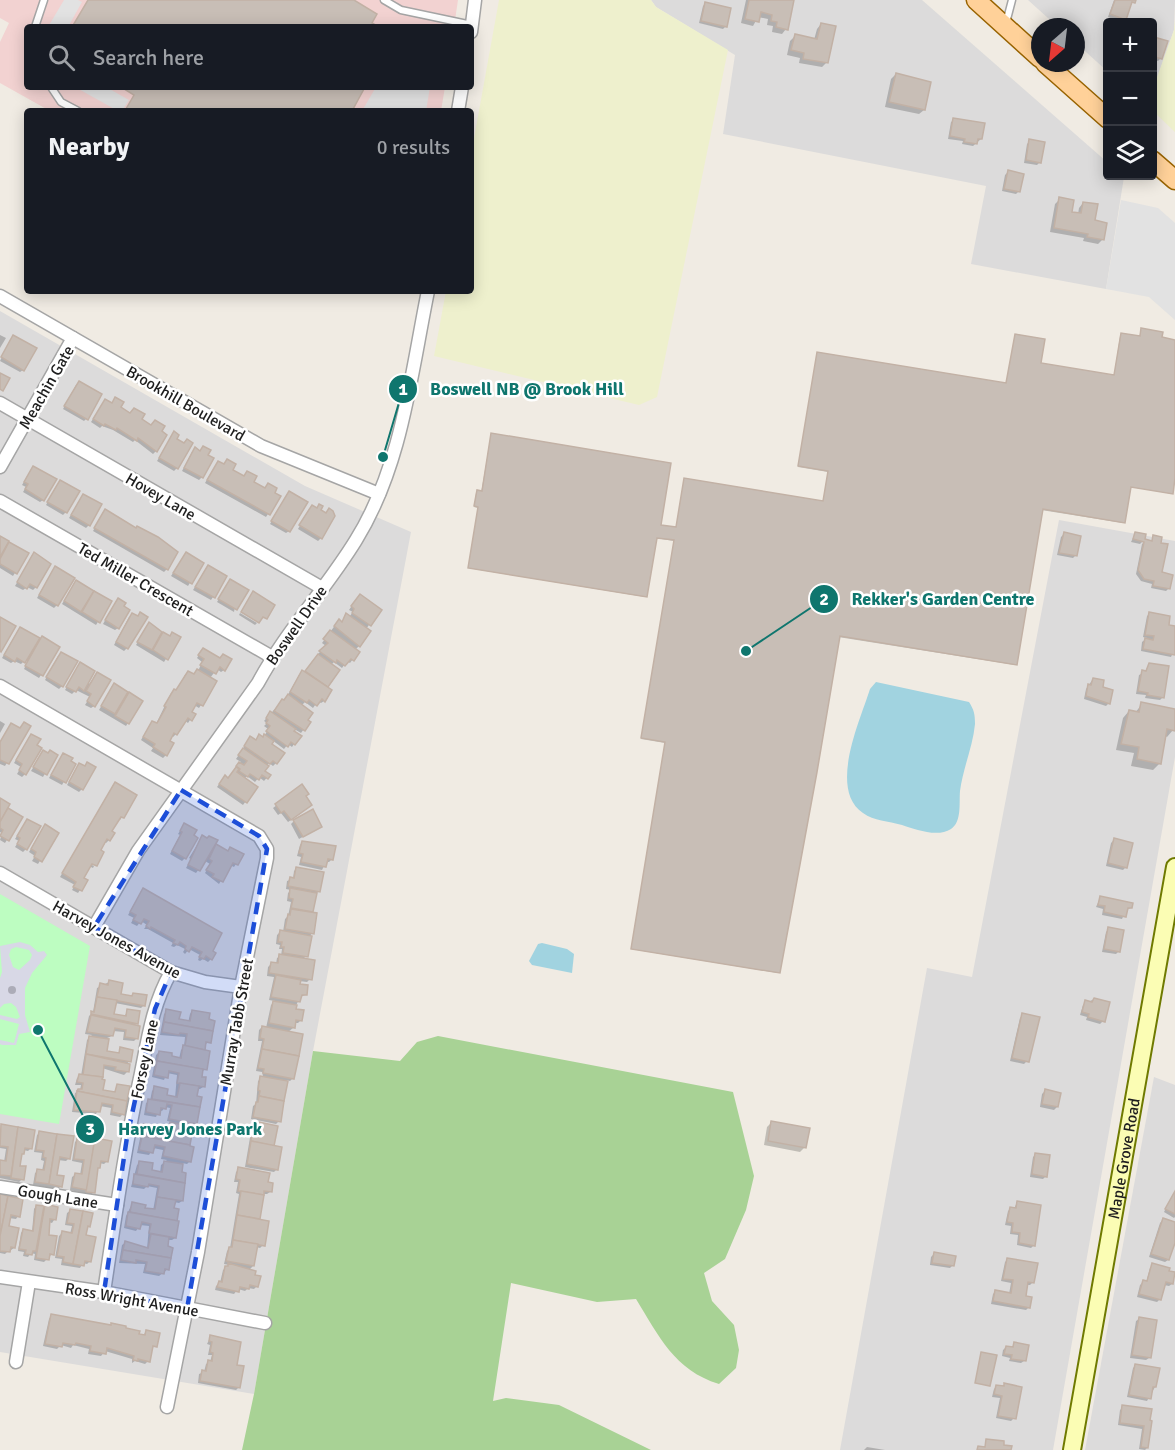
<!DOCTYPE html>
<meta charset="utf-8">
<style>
:root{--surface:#171b24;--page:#242831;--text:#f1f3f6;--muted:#9ea1a6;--line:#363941}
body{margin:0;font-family:Signika,sans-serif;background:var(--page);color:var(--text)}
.controls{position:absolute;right:18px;top:18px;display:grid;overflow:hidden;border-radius:6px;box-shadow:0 3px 15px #0003}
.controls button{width:54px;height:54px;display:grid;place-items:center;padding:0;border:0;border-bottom:2px solid var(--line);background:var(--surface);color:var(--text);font:30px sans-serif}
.compass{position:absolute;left:1031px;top:18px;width:54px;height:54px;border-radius:50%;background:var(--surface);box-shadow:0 3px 15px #0003;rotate:208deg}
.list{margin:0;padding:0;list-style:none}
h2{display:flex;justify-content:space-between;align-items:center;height:78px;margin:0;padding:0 24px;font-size:26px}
h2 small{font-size:20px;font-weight:400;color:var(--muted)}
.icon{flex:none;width:33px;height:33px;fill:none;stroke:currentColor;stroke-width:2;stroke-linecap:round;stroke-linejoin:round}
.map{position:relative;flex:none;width:1175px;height:1450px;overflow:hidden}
.search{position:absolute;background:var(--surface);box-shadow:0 3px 15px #0003;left:24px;top:24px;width:450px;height:66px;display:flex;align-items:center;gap:15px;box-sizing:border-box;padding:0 21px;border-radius:6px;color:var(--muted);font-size:22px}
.panel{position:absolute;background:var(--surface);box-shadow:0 3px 15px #0003;left:24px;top:108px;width:450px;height:186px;border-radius:6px}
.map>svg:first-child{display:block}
.residential{fill:#dcdbdb}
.commercial{fill:#f2d2d1}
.farmland{fill:#eef0cd}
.forest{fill:#a8d295}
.park{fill:#bdfdc1}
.parking{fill:#e2e2e2}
.plaza{fill:#d8d8e6;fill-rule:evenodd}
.water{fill:#a1d3e0}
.shadow{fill:#0003}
.building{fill:#c8beb6;stroke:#c2b1a5;stroke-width:1.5}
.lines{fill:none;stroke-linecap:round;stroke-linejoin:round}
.lane-casing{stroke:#a5a5a5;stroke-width:9}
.street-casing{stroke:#a5a5a5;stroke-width:15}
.secondary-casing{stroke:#6f7a00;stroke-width:20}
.primary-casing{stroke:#986300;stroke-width:21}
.lane{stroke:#fff;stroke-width:6}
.street{stroke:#fff;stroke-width:12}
.secondary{stroke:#fbfdb4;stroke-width:16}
.primary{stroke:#ffd199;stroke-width:18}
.marked{fill:#1d4ed8;fill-opacity:0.2;stroke:#1d4ed8;stroke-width:4.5;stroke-dasharray:12 8;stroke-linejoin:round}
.labels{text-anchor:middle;stroke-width:5;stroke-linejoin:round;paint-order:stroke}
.street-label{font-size:16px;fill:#1e1e1e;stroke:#fff}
.leader{fill:none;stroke:#0f766e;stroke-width:2}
.callout-dot{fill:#0f766e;stroke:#fff;stroke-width:2}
.mark-label{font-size:18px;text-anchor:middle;font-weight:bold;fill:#fff}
.callout-label{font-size:18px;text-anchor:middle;font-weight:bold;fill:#0f766e;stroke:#fff;stroke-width:5;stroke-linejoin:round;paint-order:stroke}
</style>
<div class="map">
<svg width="1175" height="1450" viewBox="0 0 1175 1450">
<rect width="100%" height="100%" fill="#f0ebe3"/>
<!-- residential -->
<g class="residential">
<polygon points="651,0 922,0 1107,162 1108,176 1124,177 1106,289 971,264 986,186 723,134 735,55 656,7"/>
<polygon points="1028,0 1175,0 1174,30 1153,91 1152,22 1108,22 1107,71 1076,43 1076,27 1058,27"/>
<polygon points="0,311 305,486 411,532 313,1051 254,1394 0,1352"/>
<polygon points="1059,520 1175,541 1175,757 1053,1450 840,1450 927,968 972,977"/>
<polygon points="1154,1077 1175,1085 1175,1450 1085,1450"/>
</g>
<!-- commercial -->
<polygon class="commercial" points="0,0 458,0 454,27 27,27 27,87 445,87 441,111 50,111 0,83 0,42 9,23 0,18"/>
<!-- farmland -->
<g class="farmland">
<polygon points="499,0 651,0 656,7 728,50 657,397 639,405 434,356 446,291 471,291 471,155"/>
<polygon points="1175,20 1175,132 1153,111 1152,91 1174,30"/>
</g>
<!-- forest -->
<path class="forest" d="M438 1036 733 1092 754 1176 746 1210 725 1259 704 1273 712 1301 734 1325 739 1350 736 1368 719 1384C674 1370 659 1336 636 1299L597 1302 511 1283 493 1401 506 1398 559 1405 651 1450H242L254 1394 313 1051 400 1061 417 1042Z"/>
<!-- park -->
<polygon class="park" points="0,894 90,946 59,1124 0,1114"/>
<!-- parking -->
<g class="parking">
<polygon points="64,0 78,0 82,2 68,27 48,27"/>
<polygon points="75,87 106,87 129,100 122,111 118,111"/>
<polygon points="376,87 430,87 426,111 362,111"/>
<polygon points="1121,200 1158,208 1175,223 1175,320 1149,297 1106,289"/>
</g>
<!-- plaza -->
<path class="plaza" d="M20 942 30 945 38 952 44 951 47 955 32 973 25 988V1015L30 1032 19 1034 16 1045H2L0 1044V1040L14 1043 19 1024 0 1019V1015L17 1019 20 1017 16 1007 11 1003 4 1004 0 1008V978L2 972 0 946ZM16 947 29 950 32 955 30 960 19 970 13 967 9 955 11 949Z"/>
<!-- water -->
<g class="water">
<path d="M876 682 969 702C974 710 975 714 975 724 973 746 963 768 960 791 959 803 962 822 951 829 937 838 915 829 902 825 888 821 874 821 863 813 828 789 860 721 870 689Z"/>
<polygon points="542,943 567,949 574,954 572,973 532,965 529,961 538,944"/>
</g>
<!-- shadow -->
<g class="shadow">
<polygon points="746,0 793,0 786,29 782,34 772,32 773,26 767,25 768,19 758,17 753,26 741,23"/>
<polygon points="1114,0 1134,0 1121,22 1108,17"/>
<polygon points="706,3 726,26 723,29 699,23 703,6"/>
<polygon points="821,24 827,62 822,67 799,63 800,58 787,55 790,41 795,36 814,40 817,29"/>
<polygon points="1152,31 1153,38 1161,58 1158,61 1152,60"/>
<polygon points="896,74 924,110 919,114 885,107 891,79"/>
<polygon points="954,120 981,139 973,146 962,144 963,141 948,139 951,122"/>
<polygon points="1030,141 1040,162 1037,165 1024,163 1027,144"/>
<polygon points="1008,172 1019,191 1016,194 1002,191 1005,175"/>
<polygon points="1060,199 1070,213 1078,214 1079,208 1083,203 1103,239 1098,244 1083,241 1084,238 1050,232 1055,204"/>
<polygon points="1141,330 1161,339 1175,341 1175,474 1171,493 1130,487 1123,523 1041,510 1015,665 838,637 816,771 778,973 631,949 665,743 641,739 674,541 655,538 645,597 468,568 478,508 474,507 476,493 481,493 491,435 660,526 676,529 684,479 823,502 828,472 798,467 817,353 1006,384 1015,335 1039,364 1114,376 1120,336 1139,338"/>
<polygon points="0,335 6,338 0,348"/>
<polygon points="10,340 23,370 20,372 0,361"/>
<polygon points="76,385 86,419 84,421 63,409"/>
<polygon points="105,401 139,420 156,451 153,454 135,440 133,442 113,430 102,426 100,428 91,422"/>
<polygon points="174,433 177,468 174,471 157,461"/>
<polygon points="203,447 202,477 199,480 182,471 192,452 195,449 200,452"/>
<polygon points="227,461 231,471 264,489 268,485 273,494 279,497 266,517 205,483 215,466 218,463 223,466"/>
<polygon points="31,470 43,500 40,502 23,492 26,487 22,485"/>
<polygon points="58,484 66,512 63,515 46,505"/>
<polygon points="289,493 289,531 286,533 270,524"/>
<polygon points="81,498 89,525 86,528 69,518"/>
<polygon points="319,505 321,538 318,541 298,529 309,509 316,509"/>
<polygon points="103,514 136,529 167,569 164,572 93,531"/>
<polygon points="1064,534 1075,556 1073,558 1057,555 1061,537"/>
<polygon points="1135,534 1143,541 1140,544 1131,542"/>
<polygon points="1154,537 1160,574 1169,588 1166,591 1151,588 1152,584 1141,581 1136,574 1142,544 1145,541 1150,542"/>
<polygon points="0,538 27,554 13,576 0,568"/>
<polygon points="34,554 49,565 36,587 33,590 27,587 23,590 15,586"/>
<polygon points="186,554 202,563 188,586 171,576"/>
<polygon points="208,567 213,597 211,600 193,590"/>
<polygon points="53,571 57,605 54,608 37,598"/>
<polygon points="76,582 110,602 96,625 62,604"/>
<polygon points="228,584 235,607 234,612 217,602"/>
<polygon points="357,598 380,610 366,629 359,646 355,650 358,652 350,663 347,661 342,668 334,662 331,665 338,670 325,688 324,701 321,703 318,701 313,708 305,702 301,706 306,720 309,722 301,733 294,729 292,732 294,744 292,747 288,744 284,749 272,740 269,744 276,763 273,766 269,763 266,766 263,771 269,775 264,781 259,777 255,782 247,776 244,779 256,787 243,805 217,787 222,780 228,779 241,762 236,759 248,741 255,741 265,735 268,729 264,726 267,723 264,721 282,701 284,702 299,675 302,672 304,674 318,654 326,646 322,643 336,624 342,623 346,615 349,617 353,612 349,610"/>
<polygon points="115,603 118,628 115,630 103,624"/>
<polygon points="240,613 257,623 255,625 239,615"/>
<polygon points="1150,613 1167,627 1175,628 1175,648 1171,657 1141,651 1142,642 1147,638 1143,637 1147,616"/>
<polygon points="140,614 127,648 124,651 114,645 129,617 132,615 137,617"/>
<polygon points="149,624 169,637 172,634 179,638 164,662 136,645"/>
<polygon points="17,632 35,646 43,638 41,675 39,678 24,669 28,661 25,660 21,664 14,661 11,663 2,658"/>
<polygon points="200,653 224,670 221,672 217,669 210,678 201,705 199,708 194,705 190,712 194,715 190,720 188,723 184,720 176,734 173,737 171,735 166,755 163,758 151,751 153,748 141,740 150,725 156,724 171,693 176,692 185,675 188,672 193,676 199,669 202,662 197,658"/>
<polygon points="58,656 62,686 59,689 45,680"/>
<polygon points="1150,665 1163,697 1160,700 1145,698 1146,695 1136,694 1139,675 1145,672"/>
<polygon points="78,667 89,684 97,674 94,706 91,708 85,705 90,697 76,690 72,694 65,690"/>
<polygon points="1093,679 1109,703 1106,706 1084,699 1086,689"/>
<polygon points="114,685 141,701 126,726 99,710"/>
<polygon points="1142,704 1175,710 1173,730 1167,737 1165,736 1160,763 1153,770 1131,766 1134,753 1116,750 1123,718 1129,711 1135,713"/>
<polygon points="0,721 5,724 0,733"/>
<polygon points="24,723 29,726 5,766 0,764 0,742 11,725 19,730"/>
<polygon points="31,735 35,746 25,774 22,777 17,774 21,767 14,763"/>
<polygon points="43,752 56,755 43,777 31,771"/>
<polygon points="61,757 74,764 62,785 49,778"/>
<polygon points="77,768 82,789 79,792 67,785"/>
<polygon points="115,784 122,817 120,820 118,819 110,832 109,840 106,843 104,842 85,862 94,866 93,868 89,866 82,879 86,881 78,893 72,890 75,885 60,877"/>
<polygon points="302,786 308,808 288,822 281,813 278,815 273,808"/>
<polygon points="0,800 6,808 21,817 5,843 0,840 2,833 0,832"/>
<polygon points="27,820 26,849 23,852 15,847 19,841 15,839"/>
<polygon points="294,821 317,829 299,839 291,824"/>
<polygon points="182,828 185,858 182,861 170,854 180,835 178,834"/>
<polygon points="42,829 57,833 38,864 32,861 35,856 29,852"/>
<polygon points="202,837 227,852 242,855 234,867 230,865 219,884 205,873 210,864 205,861 196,873 186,868 191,859 189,858"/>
<polygon points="1114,840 1126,867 1123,870 1106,866 1111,843"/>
<polygon points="302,842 332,859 329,862 326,862 322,870 299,865 301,857 297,856 300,845"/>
<polygon points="297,868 319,891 315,895 312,914 312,933 310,936 306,956 303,959 310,979 307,982 299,981 298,985 305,995 300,997 294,1010 300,1021 298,1023 294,1023 293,1028 288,1032 293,1078 290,1081 286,1080 279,1121 276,1124 251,1119 253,1106 256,1104 258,1081 263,1076 262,1072 256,1071 262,1041 258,1041 259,1030 262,1027 266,1028 271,1005 275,1001 269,1000 274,977 267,976 268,967 271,964 276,964 277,958 281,956 282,949 279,949 280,945 276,944 277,935 280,932 283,932 285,919 288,916 291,902 287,901 288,893 291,890 286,889 287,881 293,879 294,871"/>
<polygon points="143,890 211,951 211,959 208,962 203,959 200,961 198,960 200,955 189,949 185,954 183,952 185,949 177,945 174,947 171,946 173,943 148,929 144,929 147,925 141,921 137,926 131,923 134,918 128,915"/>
<polygon points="1100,898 1131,908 1126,910 1122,919 1102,915 1103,909 1096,907"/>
<polygon points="1109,929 1119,951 1116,954 1102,952 1106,932"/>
<polygon points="109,982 119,995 144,1005 141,1008 115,1003 113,1015 124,1017 128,1010 136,1024 133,1027 136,1039 134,1041 123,1040 124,1032 113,1031 112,1036 107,1038 105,1052 118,1054 121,1049 129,1061 127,1064 129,1065 127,1072 124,1075 102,1068 101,1091 114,1093 117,1085 123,1114 120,1117 110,1115 111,1108 100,1106 96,1114 72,1112 75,1093 80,1090 81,1085 75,1085 77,1078 81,1076 87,1040 92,1035 85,1034 89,1016 93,1012 97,988"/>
<circle cx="12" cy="990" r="4"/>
<polygon points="1094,999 1103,1021 1100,1024 1086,1020 1087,1017 1080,1015 1083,1005"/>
<polygon points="167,1011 178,1021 188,1023 190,1014 192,1011 209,1042 204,1045 206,1069 201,1072 200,1078 203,1087 200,1089 197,1089 195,1097 200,1098 195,1123 192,1126 187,1125 186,1134 190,1161 187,1164 182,1163 180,1173 185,1174 182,1201 179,1203 174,1202 175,1238 172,1240 167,1240 168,1269 159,1276 143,1273 145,1264 119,1263 122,1245 125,1243 147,1249 149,1226 140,1225 136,1231 124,1228 126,1216 132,1204 153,1211 157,1188 147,1186 144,1189 131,1187 137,1165 140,1163 150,1171 160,1173 161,1165 167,1160 161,1159 163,1150 153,1148 149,1155 137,1153 142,1129 145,1126 157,1134 165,1136 167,1127 172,1122 167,1121 170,1108 165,1107 162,1111 159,1110 156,1117 144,1115 146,1103 150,1101 152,1091 155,1088 165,1096 175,1098 177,1075 167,1073 164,1080 152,1077 156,1055 159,1052 179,1059 181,1050 184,1047 185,1037 160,1035 164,1014"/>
<polygon points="1023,1015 1027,1061 1024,1064 1010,1061 1020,1018"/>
<polygon points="1045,1091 1057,1107 1054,1110 1040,1107 1042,1094"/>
<polygon points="772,1122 805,1147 800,1152 764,1145 767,1127"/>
<polygon points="255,1123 277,1169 274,1172 245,1167 252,1126"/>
<polygon points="2,1126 34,1131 31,1148 28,1151 23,1150 20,1156 18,1167 22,1179 19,1182 0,1178 0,1162 4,1162 6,1149 0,1148"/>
<polygon points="40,1133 69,1158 66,1161 58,1160 56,1176 61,1186 58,1189 33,1185 35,1173 38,1171 42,1171 44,1161 41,1160 42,1153 34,1152 37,1135"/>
<polygon points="78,1139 107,1161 104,1164 99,1163 96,1170 93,1192 91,1195 70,1190 72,1177 75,1175 80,1175 82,1163 72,1161 75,1142"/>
<polygon points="1036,1154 1046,1176 1043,1179 1030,1177 1033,1157"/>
<polygon points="239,1169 267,1184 270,1192 267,1194 262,1194 258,1220 263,1245 260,1248 256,1247 253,1266 248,1271 257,1286 254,1289 248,1288 245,1291 238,1289 234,1294 215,1290 216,1286 220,1283 223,1270 229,1265 224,1264 227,1251 230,1248 239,1194 236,1193 238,1182 234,1182 236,1172"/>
<polygon points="1175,1191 1175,1217 1174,1218 1164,1212"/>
<polygon points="0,1196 18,1216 16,1219 9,1218 7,1227 14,1248 11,1250 9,1250 5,1254 0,1253"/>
<polygon points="1017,1202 1034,1245 1031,1248 1017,1245 1018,1235 1010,1234 1011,1226 1005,1225 1008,1211 1011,1208 1014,1209"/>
<polygon points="36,1206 56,1208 54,1220 52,1223 48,1222 48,1237 52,1254 44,1262 34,1260 35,1254 31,1253 28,1257 23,1256 24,1252 18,1251 21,1233 23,1230 32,1232 34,1209"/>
<polygon points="70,1211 89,1226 86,1230 84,1236 90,1261 87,1264 83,1263 80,1268 61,1265 62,1259 55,1258 59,1236 62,1233 70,1234 72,1226 65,1225 67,1213"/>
<polygon points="1163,1220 1175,1224 1175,1238 1168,1260 1165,1262 1149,1257 1160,1223"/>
<polygon points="934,1254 953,1265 950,1268 930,1265 931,1257"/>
<polygon points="1008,1259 1033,1282 1030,1285 1026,1285 1024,1297 1029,1307 1026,1310 991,1304 993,1294 995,1292 1009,1294 1011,1283 1001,1281 1005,1262"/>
<polygon points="1153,1265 1172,1284 1169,1286 1164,1285 1160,1299 1157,1302 1137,1297 1140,1285 1143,1282 1146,1283 1150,1268"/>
<polygon points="51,1316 109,1327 112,1324 138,1335 143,1335 146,1332 155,1346 151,1349 148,1361 145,1364 135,1361 132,1363 132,1359 105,1351 101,1356 88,1354 89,1349 73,1345 71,1348 61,1345 57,1349 43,1346 49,1319"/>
<polygon points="1139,1319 1149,1358 1146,1360 1130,1358 1136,1321"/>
<polygon points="211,1336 235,1366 239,1387 236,1390 198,1383 199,1374 204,1372 206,1364 210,1362 212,1355 208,1355 210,1345 207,1344"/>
<polygon points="1015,1343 1024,1361 1021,1363 1009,1361 1010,1358 1002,1356 1003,1350 1006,1347 1011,1348"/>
<polygon points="1136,1365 1155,1387 1147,1401 1127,1397 1133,1368"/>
<polygon points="1005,1385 1014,1418 1011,1421 996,1418 1000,1398 992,1397 994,1389 997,1386 1002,1387"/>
<polygon points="1123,1407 1150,1411 1147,1448 1145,1450 1139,1449 1142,1429 1118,1425 1120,1410"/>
<polygon points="867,1447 885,1450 864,1450"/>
</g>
<!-- building -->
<g class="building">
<polygon points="88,0 354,0 377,14 372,23 379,27 72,27"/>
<polygon points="749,0 794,0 788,30 776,27 777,22 771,21 772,15 761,12 759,22 745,19"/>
<polygon points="1115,0 1136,0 1135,3 1132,2 1126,20 1110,14"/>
<polygon points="705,2 731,8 727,27 701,21"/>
<polygon points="821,23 836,26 828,63 803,59 804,53 791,50 795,34 817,39"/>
<polygon points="1152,29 1156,30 1154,37 1168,41 1162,59 1152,56"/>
<polygon points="896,73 931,82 925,110 889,102"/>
<polygon points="121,87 365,87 352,111 129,111 126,109 134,95"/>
<polygon points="953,118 985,123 982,139 978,139 977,144 964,142 965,139 950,136"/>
<polygon points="1029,139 1045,142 1041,163 1026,160"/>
<polygon points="1008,170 1024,174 1020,192 1004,189"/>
<polygon points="1059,197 1074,200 1072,212 1081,213 1083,202 1098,204 1095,220 1107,223 1104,240 1087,237 1088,234 1054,228"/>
<polygon points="1141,328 1163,332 1162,337 1175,340 1175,478 1173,494 1131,487 1125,523 1043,509 1017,665 840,636 817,772 780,973 631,949 665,742 641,738 674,540 657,538 647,597 468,568 478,507 474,506 477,490 482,491 491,433 671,463 661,525 676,527 684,478 823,501 828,471 798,466 817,352 1006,383 1015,334 1045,339 1041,363 1114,375 1121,333 1140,336"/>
<polygon points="13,335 37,348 24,371 1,357"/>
<polygon points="0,373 10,378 3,391 0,389"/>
<polygon points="79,381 102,394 88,420 64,406"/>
<polygon points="115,397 124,402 121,407 130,413 134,408 145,414 142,419 151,425 155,420 165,426 162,431 167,435 157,452 138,438 137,441 117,428 116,430 105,424 104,426 93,419 105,399 112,403"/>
<polygon points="174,431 179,435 177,439 184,443 187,439 193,443 178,469 159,458"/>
<polygon points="203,446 211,450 208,455 214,458 203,478 184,468 195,447 200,451"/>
<polygon points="227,459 236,464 233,470 244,476 247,471 257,476 254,482 265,488 268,483 277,488 275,493 281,496 270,515 207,480 218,461 224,464"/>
<polygon points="33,466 57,479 44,501 25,489 28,484 24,482"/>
<polygon points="60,480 80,491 67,513 47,502"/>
<polygon points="289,491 308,502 290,532 271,521"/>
<polygon points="83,494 102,504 90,526 71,515"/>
<polygon points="319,504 323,506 321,510 326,513 329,508 333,511 335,516 322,539 299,525 312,505 317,508"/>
<polygon points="105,509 136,528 137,526 158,537 178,552 168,570 94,528"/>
<polygon points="1064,532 1081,536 1077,556 1059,553"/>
<polygon points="1135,532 1146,534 1145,539 1152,541 1153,535 1162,537 1161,543 1168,544 1162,572 1173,575 1170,589 1153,586 1154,581 1144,579 1138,570 1144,542 1133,539"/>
<polygon points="0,536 9,541 0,557"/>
<polygon points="9,542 29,553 17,574 0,564 0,559"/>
<polygon points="34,552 51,564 37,588 30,584 27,589 17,582"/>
<polygon points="186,552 204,563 192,584 173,573"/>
<polygon points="208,565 227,576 215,598 195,587"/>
<polygon points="55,566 75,578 58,606 39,595"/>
<polygon points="230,579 249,590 237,610 218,599"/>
<polygon points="76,580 94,591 81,612 64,601"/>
<polygon points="94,591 112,601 100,623 82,612"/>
<polygon points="253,591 275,605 267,619 263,617 259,623 241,612"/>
<polygon points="360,594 382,610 371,626 352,613 354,609 351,606"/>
<polygon points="118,598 126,603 124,606 130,610 119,629 105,620"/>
<polygon points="140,612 148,617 128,649 116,642 132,613 138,616"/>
<polygon points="1149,612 1170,616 1169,625 1175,626 1175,655 1143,649 1145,638 1153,640 1154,636 1145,635"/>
<polygon points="346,613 371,631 360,647 334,626 339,619 342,622"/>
<polygon points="0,617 16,626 1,652 0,651"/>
<polygon points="149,622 162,632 152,650 137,642"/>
<polygon points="20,627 40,638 25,663 17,658 15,662 4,655"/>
<polygon points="330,630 360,652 354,661 351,659 345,666 337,660 336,663 319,651 328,643 323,639"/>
<polygon points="163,632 170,636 172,632 181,637 168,660 153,650"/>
<polygon points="42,636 60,647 43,676 25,666"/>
<polygon points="203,648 220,658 223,654 232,659 225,671 220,667 216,674 200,665 204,659 198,655"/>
<polygon points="61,652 78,661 63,687 46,677"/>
<polygon points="318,654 340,670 328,687 305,671"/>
<polygon points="80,662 95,671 84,691 79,687 76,692 66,687"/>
<polygon points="1149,663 1169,666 1164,698 1147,695 1148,693 1138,691 1142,670 1146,671"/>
<polygon points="197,669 217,681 203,706 197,703 192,712 196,714 192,721 188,718 177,735 174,733 170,741 174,743 167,756 153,747 155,744 143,737 152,721 157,723 166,707 164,706 174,689 176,690 188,671 194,674"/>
<polygon points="302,670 332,690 325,702 322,699 317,706 309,700 307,703 290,692"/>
<polygon points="97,672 111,680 95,707 87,701 91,694 86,691"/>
<polygon points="1093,678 1104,680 1103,687 1113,690 1110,704 1086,696 1088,684 1091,685"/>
<polygon points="114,683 128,692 115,714 101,706"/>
<polygon points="129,692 143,701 129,724 115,716"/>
<polygon points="288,694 313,713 308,720 311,722 305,731 274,711 282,699 284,700"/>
<polygon points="1141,702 1175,709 1175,731 1167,729 1161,764 1137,759 1139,747 1121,744 1129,710 1139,712"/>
<polygon points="270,711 296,729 294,731 302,736 295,745 291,742 288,747 266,731 270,726 266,723 268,720 266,718"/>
<polygon points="24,722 31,726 9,764 0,760 0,742 11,723 20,728"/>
<polygon points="31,734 41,739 37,745 42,748 26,775 19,770 22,764 16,760"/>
<polygon points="259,734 263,737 264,734 274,741 272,744 285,753 277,764 273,761 270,764 244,746 250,736 256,740"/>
<polygon points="243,748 269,766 265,771 271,775 268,779 262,775 259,780 250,774 248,777 239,771 240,769 236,766 239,762 244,765 247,761 238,755"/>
<polygon points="43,750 48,753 50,750 58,755 47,775 33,767"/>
<polygon points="63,753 73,758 71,761 76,764 66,783 51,775"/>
<polygon points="87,762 96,767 83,790 69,782 79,763 85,766"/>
<polygon points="236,767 239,769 237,772 258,787 247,803 219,784 225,775 228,778"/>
<polygon points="115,782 137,795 124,818 121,817 112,831 115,833 110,841 107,839 101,850 104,852 97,866 92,864 84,878 88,880 82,891 73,887 76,882 62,873"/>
<polygon points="302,784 309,794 306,796 312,805 291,820 284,811 281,813 275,804"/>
<polygon points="0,798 10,804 0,822"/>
<polygon points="8,808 23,817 9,841 0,836 3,830 0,828 0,822"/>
<polygon points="313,809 322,827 303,837 293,820"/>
<polygon points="27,819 41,826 27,850 17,844 20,838 17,836"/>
<polygon points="184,823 197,830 194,835 198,838 186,859 172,851 182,832 180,831"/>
<polygon points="45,824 59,833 42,862 34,857 36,852 31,849"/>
<polygon points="202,835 207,838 209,836 218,840 200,871 188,865"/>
<polygon points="1114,838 1133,843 1127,868 1108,863"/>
<polygon points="302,841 336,846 333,860 328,859 326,867 301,862 303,854 299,853"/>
<polygon points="216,844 228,851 230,847 244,854 238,865 233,863 223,882 212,877 214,874 206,870 212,861 209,859"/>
<polygon points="296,867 324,872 320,892 288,886 290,877 294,878"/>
<polygon points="143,888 222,933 213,951 216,953 212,960 206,956 204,959 199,957 202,952 192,947 189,952 185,949 186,946 180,942 178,945 173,943 175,940 151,927 150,929 146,926 149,921 144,919 141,924 133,920 136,915 130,912"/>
<polygon points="290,888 317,893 313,912 291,908 293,899 289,898"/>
<polygon points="1100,896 1133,903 1132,908 1128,908 1126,917 1104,912 1105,906 1098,905"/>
<polygon points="291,909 317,913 314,934 285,929 288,914 290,915"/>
<polygon points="1108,927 1124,930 1120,952 1104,949"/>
<polygon points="280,930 312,936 308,957 283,953 284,947 281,947 282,942 278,942"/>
<polygon points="279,954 315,960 312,980 269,973 271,962 278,963"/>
<polygon points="276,975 301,980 300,984 308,985 307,995 302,995 300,1002 271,997"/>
<polygon points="109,980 123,983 121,994 132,996 133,993 147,995 145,1006 97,997 100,983 108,985"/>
<polygon points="97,997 117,1000 114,1014 126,1016 127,1009 140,1011 138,1024 91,1014 91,1011 94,1012"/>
<polygon points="1094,998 1110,1002 1105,1022 1088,1017 1089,1014 1082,1012 1085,1000 1092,1002"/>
<polygon points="273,1001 297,1005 296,1009 304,1010 302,1021 296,1020 295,1028 269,1023"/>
<polygon points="166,1009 181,1012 179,1019 190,1021 192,1010 210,1013 209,1019 215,1021 213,1031 164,1022"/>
<polygon points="1022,1013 1040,1017 1029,1062 1012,1058"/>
<polygon points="91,1015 140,1026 138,1039 125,1037 126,1030 115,1028 113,1036 87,1032"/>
<polygon points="164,1022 213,1031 211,1043 206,1042 205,1050 185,1046 187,1034 180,1033 179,1035 162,1032"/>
<polygon points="262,1026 303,1034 299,1056 262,1049 264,1039 260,1038"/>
<polygon points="89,1036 109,1039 107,1051 119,1053 120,1047 133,1050 131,1062 86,1054"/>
<polygon points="183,1045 210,1051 207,1070 157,1061 159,1051 172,1053 172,1056 181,1058"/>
<polygon points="262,1049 299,1056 294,1079 263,1073 264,1069 258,1068"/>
<polygon points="86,1054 130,1064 129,1072 115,1070 116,1067 104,1065 103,1077 83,1075"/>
<polygon points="157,1061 203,1069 202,1077 206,1077 205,1087 177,1083 179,1073 169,1071 168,1078 154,1075"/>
<polygon points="79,1074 103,1077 102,1079 105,1080 103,1090 115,1092 117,1084 130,1086 127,1101 77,1091 78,1089 82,1089 83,1083 77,1082"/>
<polygon points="260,1076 288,1081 284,1101 259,1096 260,1091 258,1090"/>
<polygon points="180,1083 199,1086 197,1096 202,1097 200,1107 152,1099 154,1086 168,1089 167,1095 177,1097"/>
<polygon points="1045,1089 1061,1093 1058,1107 1042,1104"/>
<polygon points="77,1091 127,1101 125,1115 112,1112 113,1105 102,1103 100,1112 74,1110"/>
<polygon points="259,1096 284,1101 281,1122 253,1117 256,1102 258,1102"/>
<polygon points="148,1099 200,1107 197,1124 169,1119 172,1105 167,1104 166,1109 161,1108 160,1115 146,1112"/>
<polygon points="254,1121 278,1126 274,1146 251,1141"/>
<polygon points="771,1121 810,1128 806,1148 768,1141"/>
<polygon points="170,1122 189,1126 187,1133 192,1134 190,1145 142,1136 144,1124 160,1127 159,1133 167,1135"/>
<polygon points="1,1124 18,1127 11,1176 0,1175 0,1160 6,1161 8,1147 0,1146"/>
<polygon points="18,1127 35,1130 32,1149 25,1148 24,1154 22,1154 20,1166 26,1166 24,1180 11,1178"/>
<polygon points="39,1131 57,1134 49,1184 35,1182 37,1169 44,1170 46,1158 43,1157 44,1151 36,1150"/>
<polygon points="57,1134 74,1136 70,1159 60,1157 57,1175 64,1176 62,1187 49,1184"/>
<polygon points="84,1136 95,1138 87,1190 72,1187 75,1173 82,1174 84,1160 74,1159 77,1138 83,1139"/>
<polygon points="142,1136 190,1145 190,1146 194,1147 191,1162 163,1156 165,1147 155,1145 153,1153 139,1150"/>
<polygon points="95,1138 112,1141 108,1162 101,1161 100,1168 98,1168 95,1193 86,1192"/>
<polygon points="251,1141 282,1147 278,1170 247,1164"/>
<polygon points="1035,1153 1050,1155 1047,1177 1032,1174"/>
<polygon points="139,1161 153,1163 152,1170 162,1172 164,1161 183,1164 182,1172 186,1173 185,1183 137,1174"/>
<polygon points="238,1167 270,1173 268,1182 273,1183 272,1192 264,1191 264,1195 238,1191 240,1180 236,1179"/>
<polygon points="134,1174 185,1183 183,1201 157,1197 159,1186 149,1184 148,1187 133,1184"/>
<polygon points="241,1191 264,1195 260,1219 237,1215"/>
<polygon points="1175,1191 1175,1214 1165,1209"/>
<polygon points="0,1194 8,1196 0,1236"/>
<polygon points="8,1196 23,1199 20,1217 11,1215 9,1226 19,1228 15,1248 11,1247 10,1252 0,1251 0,1236"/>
<polygon points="157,1197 176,1200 174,1208 179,1209 177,1221 130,1212 132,1202 146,1205 145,1208 155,1209"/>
<polygon points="1017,1201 1041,1205 1035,1246 1019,1243 1020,1233 1012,1232 1013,1223 1007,1222 1010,1207 1016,1208"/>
<polygon points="45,1204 58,1207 56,1220 50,1219 49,1235 57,1236 54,1255 50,1254 49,1260 36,1258"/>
<polygon points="36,1205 44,1206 36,1251 33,1251 32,1255 25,1254 26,1250 19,1249 23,1229 33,1231"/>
<polygon points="70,1209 83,1211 73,1264 63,1262 64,1257 57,1256 62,1231 72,1233 74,1224 67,1223"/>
<polygon points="83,1211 93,1213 90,1227 88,1226 86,1235 96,1237 91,1262 85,1261 84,1266 73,1264"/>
<polygon points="128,1212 179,1221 176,1238 149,1233 151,1224 142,1222 140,1229 126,1226"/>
<polygon points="237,1215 269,1221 265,1246 233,1240"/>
<polygon points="1163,1218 1175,1222 1175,1243 1169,1260 1151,1254"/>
<polygon points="151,1234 169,1237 168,1246 173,1248 171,1258 123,1250 125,1241 148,1248"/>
<polygon points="233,1240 258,1244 254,1266 226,1261 229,1247 232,1247"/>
<polygon points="123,1250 171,1258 169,1270 165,1269 164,1274 145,1271 147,1262 136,1260 136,1263 121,1260"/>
<polygon points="934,1252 956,1256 954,1266 932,1263"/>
<polygon points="1007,1258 1038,1263 1034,1283 1028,1282 1026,1296 1032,1297 1030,1308 993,1301 995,1290 1011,1293 1013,1280 1003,1279"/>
<polygon points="228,1263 256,1271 255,1275 261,1276 258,1287 250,1285 249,1289 240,1287 239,1292 217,1287 219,1281 222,1282 225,1266 228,1266"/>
<polygon points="1152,1263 1170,1268 1169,1271 1175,1272 1173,1284 1166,1282 1161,1300 1139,1294 1143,1280 1147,1281"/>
<polygon points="51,1314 111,1325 111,1323 126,1326 126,1328 140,1331 139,1334 145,1335 146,1330 160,1333 157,1347 153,1346 150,1362 138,1359 138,1361 133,1360 134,1356 107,1348 106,1354 90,1351 91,1346 76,1343 75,1345 63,1343 62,1347 45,1344"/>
<polygon points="1139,1317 1157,1320 1151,1358 1132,1355"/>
<polygon points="210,1335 241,1342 237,1365 244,1366 240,1388 200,1381 202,1370 206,1371 208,1360 212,1361 213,1353 210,1352 212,1342 209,1341"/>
<polygon points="1014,1342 1029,1345 1026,1361 1011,1359 1012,1355 1004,1354 1006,1346 1013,1347"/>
<polygon points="981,1352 997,1355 990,1386 975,1383"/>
<polygon points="1135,1364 1160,1368 1156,1387 1153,1387 1151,1399 1129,1395"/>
<polygon points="1004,1383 1022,1387 1016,1419 998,1416 1002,1396 994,1394 996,1385 1004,1386"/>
<polygon points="1122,1405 1152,1409 1150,1420 1152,1421 1148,1448 1141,1447 1144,1426 1120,1423"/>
<polygon points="986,1439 1004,1441 1004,1445 1012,1446 1011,1450 977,1450 978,1446 985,1447"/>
</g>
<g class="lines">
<defs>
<g id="lane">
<polyline points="384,0 401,10 472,25"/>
<polyline points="1006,23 1012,0"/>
<polyline points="35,27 44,0"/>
<polyline points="51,87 61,102 78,111"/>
</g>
<g id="street">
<polyline points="471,32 475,0"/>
<polyline points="458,111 462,87"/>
<polyline points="0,296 261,446 379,494"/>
<polyline points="0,403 322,588"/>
<polyline points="0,467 73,338"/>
<polyline points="0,501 272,657"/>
<polyline points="0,686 259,836 267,849 267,858 241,987 198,1252 167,1407"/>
<polyline points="0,873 171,972 205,982 241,987"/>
<path d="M94 927 138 851 258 683C286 631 326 589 356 540 402 466 411 374 428 291"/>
<polyline points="0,1187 117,1205"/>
<polyline points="0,1277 104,1292 265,1323"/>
<path d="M104 1292C115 1219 125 1146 141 1073 148 1038 153 1003 171 972"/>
<polyline points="16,1362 29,1282"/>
</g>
<g id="secondary">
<path id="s1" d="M1072 1450 1175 867"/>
</g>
<g id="primary">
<polyline points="976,0 1040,58"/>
<polyline points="1045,63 1108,119"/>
<polyline points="1152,160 1175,180"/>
</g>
</defs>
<!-- lane casing -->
<use href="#lane" class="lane-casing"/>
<!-- street casing -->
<use href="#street" class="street-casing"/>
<!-- secondary casing -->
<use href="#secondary" class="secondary-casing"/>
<!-- primary casing -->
<use href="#primary" class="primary-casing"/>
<!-- lane -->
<use href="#lane" class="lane"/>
<!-- street -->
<use href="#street" class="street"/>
<!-- secondary -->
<use href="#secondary" class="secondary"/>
<!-- primary -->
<use href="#primary" class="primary"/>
</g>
<!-- marked area -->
<path class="marked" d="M181 790 259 836 267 849 187 1309 104 1292 127 1137 155 1009 171 972 94 927Z"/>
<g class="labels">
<!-- street labels -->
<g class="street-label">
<text transform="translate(46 387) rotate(-60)" y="6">Meachin Gate</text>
<text transform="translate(186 403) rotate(30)" y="6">Brookhill Boulevard</text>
<text transform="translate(161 496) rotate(30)" y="6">Hovey Lane</text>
<text transform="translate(136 579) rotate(30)" y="6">Ted Miller Crescent</text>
<text transform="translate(296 625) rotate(-55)" y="6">Boswell Drive</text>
<text transform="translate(117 939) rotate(29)" y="6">Harvey Jones Avenue</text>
<text transform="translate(236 1022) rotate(-80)" y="6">Murray Tabb Street</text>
<text transform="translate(144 1059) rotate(-78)" y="6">Forsey Lane</text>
<text dy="6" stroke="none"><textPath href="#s1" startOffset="296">Maple Grove Road</textPath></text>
<text transform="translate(58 1196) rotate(9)" y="6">Gough Lane</text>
<text transform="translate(132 1299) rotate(10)" y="6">Ross Wright Avenue</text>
</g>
</g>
<!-- callouts -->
<path class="leader" d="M383 457L403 389M746 651L824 599M38 1030L90 1129"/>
<g class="callout-dot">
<circle cx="383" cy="457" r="6"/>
<circle cx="746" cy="651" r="6"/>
<circle cx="38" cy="1030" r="6"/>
<circle cx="403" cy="389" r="15"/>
<circle cx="824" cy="599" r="15"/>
<circle cx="90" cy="1129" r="15"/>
</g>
<g class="mark-label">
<text x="403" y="395">1</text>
<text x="824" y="605">2</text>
<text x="90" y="1135">3</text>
</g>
<g class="callout-label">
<text x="527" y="395">Boswell NB @ Brook Hill</text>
<text x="943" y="605">Rekker's Garden Centre</text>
<text x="190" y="1135">Harvey Jones Park</text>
</g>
</svg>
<div class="controls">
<button>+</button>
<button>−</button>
<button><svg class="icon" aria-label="layers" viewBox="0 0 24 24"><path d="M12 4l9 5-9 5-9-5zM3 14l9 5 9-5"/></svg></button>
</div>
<svg class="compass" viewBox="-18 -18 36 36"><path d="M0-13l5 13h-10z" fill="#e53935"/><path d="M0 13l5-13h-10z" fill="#9ea1a6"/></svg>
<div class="search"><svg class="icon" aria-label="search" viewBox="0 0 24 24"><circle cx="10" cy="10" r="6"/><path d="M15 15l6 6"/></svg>Search here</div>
<section class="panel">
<h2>Nearby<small>0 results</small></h2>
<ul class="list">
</ul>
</section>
</div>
